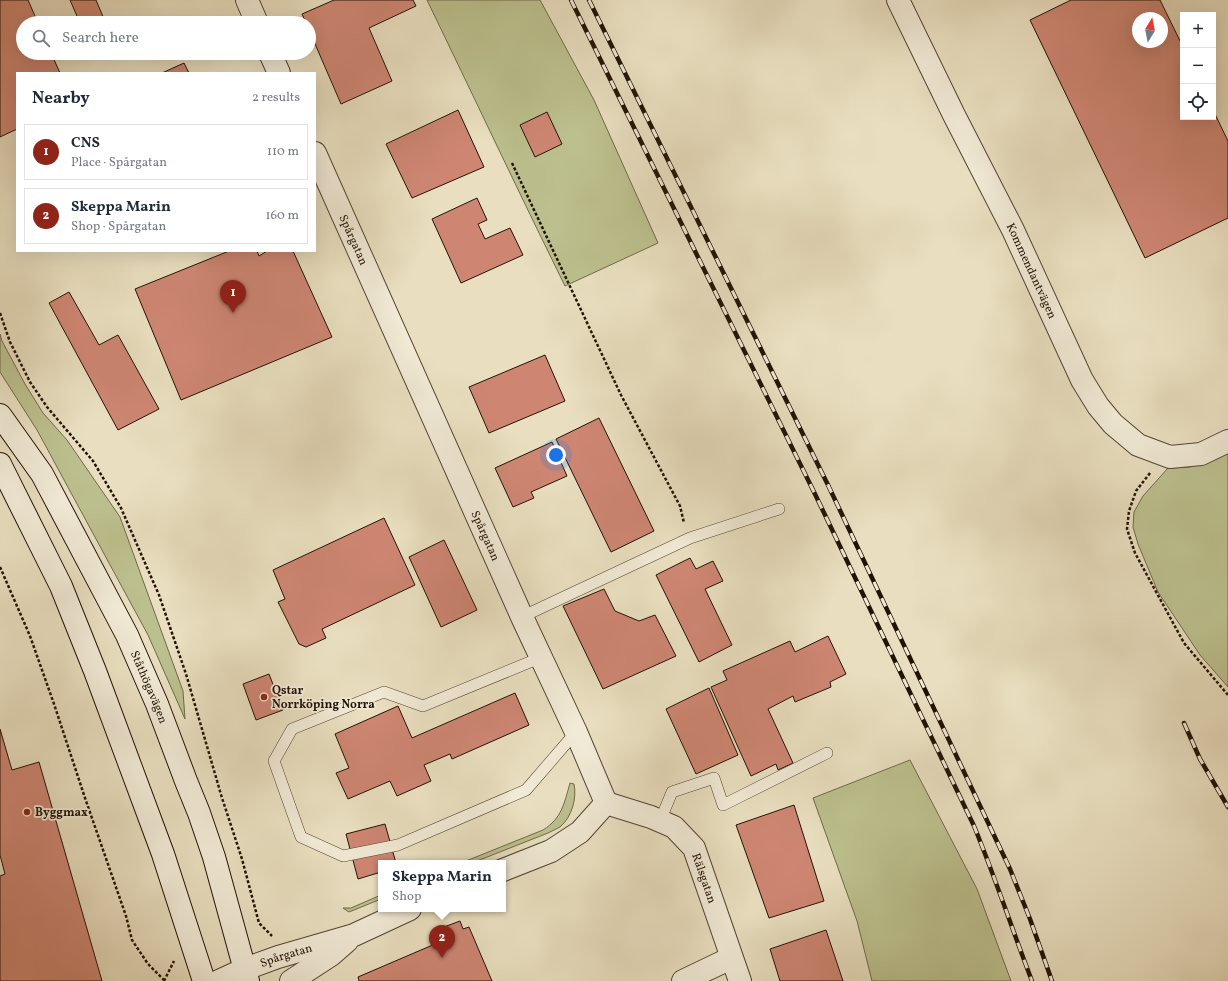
<!DOCTYPE html>
<meta charset="utf-8">
<style>
:root{--surface:#fff;--page:#f6f6f7;--text:#1f2937;--muted:#747a83;--line:#e0e1e3;--accent:#8f2418}
body{margin:0;font-family:Vollkorn,serif;background:var(--page);color:var(--text)}
.controls{position:absolute;right:12px;top:12px;display:grid;overflow:hidden;border-radius:0px;box-shadow:0 4px 16px #0002}
.controls button{width:36px;height:36px;display:grid;place-items:center;padding:0;border:0;border-bottom:1px solid var(--line);background:var(--surface);color:var(--text);font:20px sans-serif}
.compass{position:absolute;left:1132px;top:12px;width:36px;height:36px;border-radius:50%;background:var(--surface);box-shadow:0 4px 16px #0002;rotate:10deg}
.you{position:absolute;left:556px;top:455px;width:14px;height:14px;margin:-10px;border:3px solid #fff;border-radius:50%;background:#1a73e8;box-shadow:0 0 0 6px #1a73e833}
.badge{display:grid;place-items:center;width:26px;height:26px;border-radius:50%;background:var(--accent);color:#fff;font-size:13px;font-weight:700}
.pin{position:absolute;translate:-50% -33px;filter:drop-shadow(0 1px 2px #0008)}
.pin::after{content:'';position:absolute;top:21px;width:14px;height:12px;background:inherit;clip-path:polygon(0 0,100% 0,50% 100%)}
.popup{position:absolute;left:378px;top:860px;width:128px;height:52px;box-sizing:border-box;display:grid;place-content:center;border-radius:0px;background:var(--surface);filter:drop-shadow(0 1px 3px #0005);font-size:13px;white-space:nowrap;color:var(--muted)}
.popup b{font-size:15px;color:var(--text)}
.popup::after{content:'';position:absolute;left:50%;top:100%;margin-left:-8px;border:8px solid transparent;border-top-color:var(--surface)}
.list{margin:0;padding:0;list-style:none}
h2{display:flex;justify-content:space-between;align-items:center;height:52px;margin:0;padding:0 16px;font-size:17px}
h2 small{font-size:13px;font-weight:400;color:var(--muted)}
.list li{display:grid;grid-template-columns:26px 1fr auto;gap:12px;align-items:center;box-sizing:border-box;height:56px;margin:0 8px 8px;padding:0 8px;border:1px solid var(--line);border-radius:0px}
.list b{display:block;font-size:15px;white-space:nowrap}
.list p{margin:0;font-size:13px;white-space:nowrap;color:var(--muted)}
.list em{font-size:13px;font-style:normal;color:var(--muted)}
.icon{flex:none;width:22px;height:22px;fill:none;stroke:currentColor;stroke-width:2;stroke-linecap:round;stroke-linejoin:round}
.map{position:relative;flex:none;width:1228px;height:981px;overflow:hidden}
.search{position:absolute;background:var(--surface);box-shadow:0 4px 16px #0002;left:16px;top:16px;width:300px;height:44px;display:flex;align-items:center;gap:10px;box-sizing:border-box;padding:0 14px;border-radius:22px;color:var(--muted);font-size:15px}
.panel{position:absolute;background:var(--surface);box-shadow:0 4px 16px #0002;left:16px;top:72px;width:300px;height:180px;border-radius:0px}
.map>svg:first-child{display:block}
.green{fill:#bcc08e;stroke:#6f694a}
.building{fill:#ce8673;stroke:#221206;fill-rule:evenodd}
.lines{fill:none;stroke-linecap:round;stroke-linejoin:round}
.lane-casing{stroke:#544534;stroke-width:12}
.street-casing{stroke:#544534;stroke-width:24}
.secondary-casing{stroke:#221206;stroke-width:24}
.path{stroke:#221206;stroke-width:2.5;stroke-dasharray:3 2;stroke-linecap:butt}
.lane{stroke:#f1ead6;stroke-width:11}
.street{stroke:#f1ead6;stroke-width:22}
.secondary{stroke:#f1ead6;stroke-width:22}
.rail-casing{stroke:#221206;stroke-width:4.5}
.rail{stroke:#f1ead6;stroke-width:3;stroke-dasharray:9;stroke-linecap:butt}
.poi-dot{fill:#8f2418;stroke:#f1ead6;stroke-width:1.5}
.labels{text-anchor:middle;stroke-width:3.5;stroke-linejoin:round;paint-order:stroke}
.street-label{font-size:12px;fill:#221206;stroke:#f1ead6}
.poi-label{font-size:12px;font-weight:bold;fill:#221206;stroke:#f1ead6;text-anchor:start}
</style>
<div class="map">
<svg width="1228" height="981" viewBox="0 0 1228 981">
<rect width="100%" height="100%" fill="#e9dfc0"/>
<filter id="stains"><feTurbulence type="fractalNoise" baseFrequency=".005" numOctaves="4"/><feColorMatrix values="0 0 0 0 .2 0 0 0 0 .09 0 0 0 0 .02 0 0 0 .5 -.17"/></filter>
<radialGradient id="worn" r=".72"><stop offset=".6" stop-color="#630" stop-opacity="0"/><stop offset="1" stop-color="#630" stop-opacity=".3"/></radialGradient>
<!-- green -->
<g class="green">
<path d="M427 0H540L594 100 658 243 565 286C518 191 473 95 427 0Z"/>
<polygon points="0,334 2,341 25,384 43,413 67,440 120,517 183,691 185,719 148,635 37,430 0,372"/>
<polygon points="1228,452 1228,687 1200,655 1158,592 1138,544 1133,527 1134,512 1143,496 1168,468 1189,467 1205,463"/>
<polygon points="910,760 977,889 1011,981 872,981 857,921 813,798"/>
<path d="M570 783 574 784C577 798 572 817 560 827 556 829 552 831 548 833L472 863H461L543 830C562 818 564 804 570 783Z"/>
<polygon points="381,895 381,899 349,912 343,908 351,908"/>
</g>
<!-- building -->
<g class="building">
<polygon points="0,0 28,0 38,23 23,23 23,53 51,53 60,73 17,73 17,129 0,137"/>
<polygon points="70,0 96,0 104,19 95,23 80,23"/>
<polygon points="334,0 413,0 416,6 369,28 392,81 341,104 309,30 309,23 306,23 302,14"/>
<path d="M1071 0H1160L1183 47V117H1213V110L1228 141V218L1145 258 1030 20ZM1138 18H1162V42H1138Z"/>
<polygon points="184,63 189,73 162,73"/>
<polygon points="458,110 484,167 412,198 386,144"/>
<polygon points="547,112 562,144 535,157 520,125"/>
<polygon points="477,198 487,220 478,224 485,239 510,228 523,255 461,283 432,219"/>
<polygon points="229,251 257,251 259,256 267,251 293,251 332,337 181,400 135,289"/>
<polygon points="69,292 99,345 118,335 159,409 118,430 49,303"/>
<polygon points="545,355 565,401 489,433 469,387"/>
<polygon points="599,418 654,531 611,552 556,439"/>
<polygon points="552,442 567,476 531,492 534,498 513,507 495,468"/>
<polygon points="384,518 415,585 322,629 326,638 306,647 299,644 278,602 285,599 273,570"/>
<polygon points="444,540 477,610 441,627 409,557"/>
<polygon points="690,558 696,569 713,561 723,581 705,589 732,645 699,662 656,575"/>
<polygon points="604,589 615,611 639,621 655,615 676,656 603,689 563,606"/>
<polygon points="828,636 846,674 830,682 831,687 795,702 793,696 768,709 793,763 778,770 776,764 751,776 711,687 727,680 723,671 790,641 795,652"/>
<polygon points="269,674 283,710 256,720 243,684"/>
<polygon points="709,688 738,755 696,774 666,709"/>
<polygon points="515,693 529,725 452,759 450,754 424,765 431,781 397,796 390,781 348,799 336,773 349,768 335,734 398,706 412,738"/>
<polygon points="0,729 12,770 39,762 102,981 0,981 0,876 5,874 0,855"/>
<polygon points="794,805 824,901 769,918 736,825"/>
<polygon points="385,824 396,863 381,863 381,872 358,879 346,834"/>
<polygon points="460,921 463,929 469,927 492,981 359,981 358,977 449,938 444,927"/>
<polygon points="826,930 843,981 780,981 770,949"/>
</g>
<g class="lines">
<defs>
<g id="lane">
<polyline points="522,617 530,613 690,538 779,509"/>
<polyline points="542,657 423,706 384,692 292,729 274,761 301,837 343,856 398,845 526,790 576,732"/>
<polyline points="660,821 672,792 714,778 723,805 827,753"/>
</g>
<g id="street">
<polyline points="247,0 257,23"/>
<path id="s1" d="M898 0 954 115 1013 230 1082 380 1098 406 1113 424 1138 445 1170 457 1201 454 1228 441"/>
<polyline points="270,53 279,73"/>
<path id="s2" d="M315 153 522 617 576 732 606 803 580 832 551 851 503 870"/>
<path id="s3" d="M606 803 651 817 674 827 694 848 740 981"/>
<path id="s4" d="M219 981 245 969 278 957 354 935 410 909"/>
<polyline points="291,981 331,955 347,941"/>
<polyline points="683,981 731,958"/>
</g>
<g id="secondary">
<path id="s5" d="M0 415 42 474 127 635 157 704 186 781 199 813 214 857 248 981"/>
<polyline points="0,464 61,586 95,671 163,854 204,981"/>
</g>
</defs>
<!-- lane casing -->
<use href="#lane" class="lane-casing"/>
<!-- street casing -->
<use href="#street" class="street-casing"/>
<!-- secondary casing -->
<use href="#secondary" class="secondary-casing"/>
<!-- path -->
<g class="path">
<polyline points="512,163 621,395 680,506 684,523"/>
<polyline points="0,313 10,342 30,382 47,407 93,461 121,508 159,595 186,674 222,798 242,859 259,923 272,936"/>
<polyline points="1150,473 1136,491 1129,511 1127,529 1135,553 1184,643 1228,695"/>
<polyline points="0,567 30,636 54,704 85,798 126,916 132,940 148,964 165,981"/>
<polyline points="164,981 174,961"/>
</g>
<!-- lane -->
<use href="#lane" class="lane"/>
<!-- street -->
<use href="#street" class="street"/>
<!-- secondary -->
<use href="#secondary" class="secondary"/>
<defs>
<g id="rail">
<path d="M571 0 814 492 974 826C995 877 1012 929 1032 981"/>
<polyline points="589,0 828,485 1010,869 1030,919 1052,981"/>
<polyline points="1184,723 1200,759 1228,807"/>
</g>
</defs>
<!-- rail casing -->
<use href="#rail" class="rail-casing"/>
<!-- rail -->
<use href="#rail" class="rail"/>
</g>
<!-- markers -->
<g class="poi-dot">
<circle cx="264" cy="697" r="4"/>
<circle cx="27" cy="812" r="4"/>
</g>
<g class="labels">
<!-- street labels -->
<g class="street-label">
<text dy="4" stroke="none"><textPath href="#s2" startOffset="95">Spårgatan</textPath></text>
<text dy="4" stroke="none"><textPath href="#s1" startOffset="302">Kommendantvägen</textPath></text>
<text dy="4" stroke="none"><textPath href="#s2" startOffset="419">Spårgatan</textPath></text>
<text dy="4" stroke="none"><textPath href="#s5" startOffset="311">Ståthögavägen</textPath></text>
<text dy="4" stroke="none"><textPath href="#s3" startOffset="133">Rälsgatan</textPath></text>
<text dy="4" stroke="none"><textPath href="#s4" startOffset="72">Spårgatan</textPath></text>
</g>
<!-- poi labels -->
<g class="poi-label">
<text x="272" y="694">Qstar<tspan x="272" dy="14">Norrköping Norra</tspan></text>
<text x="35" y="816">Byggmax</text>
</g>
</g>
<rect width="100%" height="100%" filter="url(#stains)"/>
<rect width="100%" height="100%" fill="url(#worn)"/>
</svg>
<div class="controls">
<button>+</button>
<button>−</button>
<button><svg class="icon" aria-label="locate" viewBox="0 0 24 24"><circle cx="12" cy="12" r="6"/><path d="M12 2v4M12 18v4M2 12h4M18 12h4"/></svg></button>
</div>
<svg class="compass" viewBox="-18 -18 36 36"><path d="M0-13l5 13h-10z" fill="#e53935"/><path d="M0 13l5-13h-10z" fill="#747a83"/></svg>
<div class="you"></div>
<div class="pin badge" style="left:233px;top:313px">1</div>
<div class="pin badge" style="left:442px;top:958px">2</div>
<div class="popup"><b>Skeppa Marin</b>Shop</div>
<div class="search"><svg class="icon" aria-label="search" viewBox="0 0 24 24"><circle cx="10" cy="10" r="6"/><path d="M15 15l6 6"/></svg>Search here</div>
<section class="panel">
<h2>Nearby<small>2 results</small></h2>
<ul class="list">
<li><span class="badge">1</span><div><b>CNS</b><p>Place · Spårgatan</p></div><em>110 m</em></li>
<li><span class="badge">2</span><div><b>Skeppa Marin</b><p>Shop · Spårgatan</p></div><em>160 m</em></li>
</ul>
</section>
</div>
